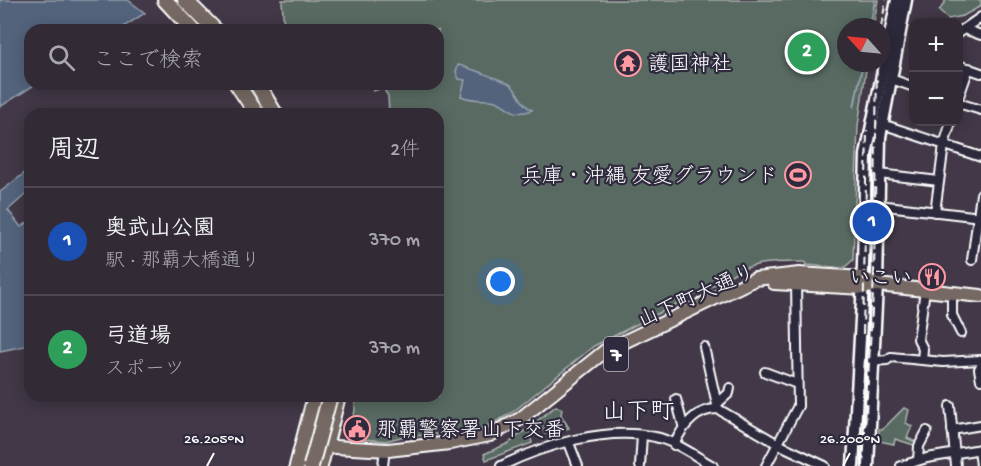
<!DOCTYPE html>
<html lang="ja">
<meta charset="utf-8">
<style>
:root{--surface:#322a35;--page:#3d3641;--text:#f1f3f6;--muted:#a8a7ad;--line:#4d4650;--accent:#ff9aa2}
body{margin:0;font-family:"Gochi Hand","Klee One",sans-serif;background:var(--page);color:var(--text)}
.controls{position:absolute;right:18px;top:18px;display:grid;overflow:hidden;border-radius:12px;box-shadow:0 3px 15px #0003}
.controls button{width:54px;height:54px;display:grid;place-items:center;padding:0;border:0;border-bottom:2px solid var(--line);background:var(--surface);color:var(--text);font:30px sans-serif}
.compass{position:absolute;left:837px;top:18px;width:54px;height:54px;border-radius:50%;background:var(--surface);box-shadow:0 3px 15px #0003;rotate:297deg}
.you{position:absolute;left:501px;top:282px;width:21px;height:21px;margin:-15px;border:4px solid #fff;border-radius:50%;background:#1a73e8;box-shadow:0 0 0 9px #1a73e833}
.badge{display:grid;place-items:center;width:39px;height:39px;border-radius:50%;background:var(--accent);color:#fff;font-size:20px;font-weight:700}
.pin{position:absolute;translate:-50% -50%;border:3px solid #fff;box-shadow:0 2px 6px #0006}
.list{margin:0;padding:0;list-style:none}
h2{display:flex;justify-content:space-between;align-items:center;height:78px;margin:0;padding:0 24px;font-size:26px}
h2 small{font-size:20px;font-weight:400;color:var(--muted)}
.list li{display:grid;grid-template-columns:39px 1fr auto;gap:18px;align-items:center;box-sizing:border-box;height:108px;padding:0 24px;border-top:2px solid var(--line)}
.list b{display:block;font-size:22px;white-space:nowrap}
.list p{margin:0;font-size:20px;white-space:nowrap;color:var(--muted)}
.list em{font-size:20px;font-style:normal;color:var(--muted)}
.icon{flex:none;width:33px;height:33px;fill:none;stroke:currentColor;stroke-width:2;stroke-linecap:round;stroke-linejoin:round}
.map{position:relative;flex:none;width:981px;height:466px;overflow:hidden}
.search{position:absolute;background:var(--surface);box-shadow:0 3px 15px #0003;left:24px;top:24px;width:420px;height:66px;display:flex;align-items:center;gap:15px;box-sizing:border-box;padding:0 21px;border-radius:18px;color:var(--muted);font-size:22px}
.panel{position:absolute;background:var(--surface);box-shadow:0 3px 15px #0003;left:24px;top:108px;width:420px;height:294px;border-radius:18px}
.map>svg:first-child{display:block}
.green{fill:#596a62;stroke:#acb4b0;stroke-width:1.5}
.water{fill:#52647c;stroke:#97a2b0;stroke-width:1.5}
.lines{fill:none;stroke-linecap:round;stroke-linejoin:round}
.stream{stroke:#97a2b0;stroke-width:2}
.street-casing{stroke:#fff;stroke-width:12}
.secondary-casing{stroke:#fff;stroke-width:15}
.primary-casing{stroke:#fff;stroke-width:16}
.highway-casing{stroke:#fff;stroke-width:18}
.street{stroke:#2f2a3d;stroke-width:8}
.secondary{stroke:#2f2a3d;stroke-width:10}
.primary{stroke:#766964;stroke-width:12}
.highway{stroke:#766964;stroke-width:14}
.rail{stroke:#fff;stroke-width:2;stroke-dasharray:9 4.5;stroke-linecap:butt}
.highway-bridge-casing{stroke:#fff;stroke-width:18;stroke-linecap:butt}
.highway-bridge{stroke:#766964;stroke-width:14}
.ticks{fill:none;stroke:#fff;stroke-width:2}
.labels{text-anchor:middle;stroke-width:4.5;stroke-linejoin:round;paint-order:stroke}
.shield{fill:#2f2a3d;stroke:#c1bfc5;stroke-width:1.5}
.shield-label{font-size:20px;font-weight:bold;fill:#fff}
.poi-label{font-size:21px;fill:#fff;stroke:#2f2a3d;text-anchor:start}
.street-label{font-size:21px;fill:#fff;stroke:#2f2a3d}
.quarter-label{font-size:24px;fill:#fff;stroke:#2f2a3d}
.ticks-label{font-size:15px;text-anchor:middle;fill:#fff;stroke:#2f2a3d;stroke-width:4.5;stroke-linejoin:round;paint-order:stroke}
</style>
<div class="map">
<svg width="981" height="466" viewBox="0 0 981 466">
<rect width="100%" height="100%" fill="#423847"/>
<filter id="ink" filterUnits="userSpaceOnUse"><feTurbulence type="fractalNoise" baseFrequency=".0167" numOctaves="2"/><feDisplacementMap in="SourceGraphic" scale="12" xChannelSelector="R" yChannelSelector="G"/><feConvolveMatrix kernelMatrix="1 2 1 2 8 2 1 2 1" color-interpolation-filters="sRGB"/></filter>
<g filter="url(#ink)">
<!-- green -->
<g class="green">
<path d="M282 0H878L873 27H846V63H867L858 126 853 260 844 268 806 265 805 262C774 262 748 261 722 281L594 346 513 412 494 423 475 431 401 437 386 441 361 439 350 426 355 411V396H438V114H389L388 96 383 88 373 91 371 84H438V30H296V27L284 30Z"/>
<polygon points="946,0 981,0 981,6 963,16 948,19 939,11"/>
<polygon points="556,406 562,409 561,415 569,428 545,434 542,428 530,434 532,443 486,460 484,454 509,443"/>
<polygon points="904,408 909,410 906,423 912,426 907,438 918,443 917,446 895,439 894,444 879,441 879,429 883,429"/>
</g>
<!-- water -->
<g class="water">
<polygon points="0,0 128,0 145,13 119,30 30,30 30,84 36,84 0,107"/>
<path d="M458 65C461 65 508 82 511 85 519 92 521 105 532 110 509 119 508 102 491 100 480 99 472 101 461 96L465 80 459 79 456 72Z"/>
<polygon points="30,169 30,191 8,210 21,227 30,221 30,345 0,351 0,192"/>
</g>
<g class="lines">
<!-- stream -->
<g class="stream">
<polyline points="870,27 875,0"/>
<polyline points="854,107 863,63"/>
</g>
<defs>
<g id="street">
<polyline points="964,29 981,35"/>
<polyline points="958,33 981,17"/>
<polyline points="958,65 981,73"/>
<polyline points="891,79 914,87"/>
<polyline points="958,99 969,68"/>
<polyline points="958,103 981,110"/>
<polyline points="882,124 981,157"/>
<polyline points="879,174 939,181"/>
<polyline points="878,205 981,217"/>
<polyline points="935,212 944,145 951,122"/>
<polyline points="972,260 981,194"/>
<polyline points="952,293 952,315 961,333"/>
<polyline points="704,347 718,409"/>
<polyline points="922,360 923,349 918,339 925,290"/>
<polyline points="873,361 887,360 891,357 943,362 981,360"/>
<polyline points="765,372 797,384"/>
<polyline points="981,380 979,369 981,366"/>
<polyline points="676,399 683,425"/>
<polyline points="718,403 729,393 730,388"/>
<polyline points="950,406 956,466"/>
<polyline points="952,430 981,425"/>
<polyline points="569,443 578,466"/>
<path d="M674 445C682 427 695 409 718 409L778 444 825 466"/>
<polyline points="979,449 981,466"/>
<polyline points="918,460 919,446 927,431"/>
<polyline points="383,466 384,457"/>
<path d="M501 466C544 445 607 426 655 437 675 441 695 456 713 466"/>
<polyline points="640,466 642,435"/>
<polyline points="766,466 798,406 796,283"/>
<polyline points="901,466 927,458 981,449"/>
</g>
<g id="secondary">
<polyline points="853,466 862,301 866,155 897,0"/>
<polyline points="868,466 877,285 880,137 906,0"/>
</g>
<g id="primary">
<polyline points="774,283 863,288 877,285"/>
<polyline points="317,446 388,450 450,443 490,435 520,419 605,351 755,279 799,274 863,278 877,285 981,296"/>
</g>
<g id="highway">
<polyline points="165,0 193,30"/>
<polyline points="185,0 215,30"/>
<polyline points="237,84 257,114"/>
<polyline points="257,84 275,114"/>
<polyline points="297,466 315,396"/>
<polyline points="320,466 338,396"/>
</g>
</defs>
<!-- street casing -->
<use href="#street" class="street-casing"/>
<!-- secondary casing -->
<use href="#secondary" class="secondary-casing"/>
<!-- primary casing -->
<use href="#primary" class="primary-casing"/>
<!-- highway casing -->
<use href="#highway" class="highway-casing"/>
<!-- street -->
<use href="#street" class="street"/>
<!-- secondary -->
<use href="#secondary" class="secondary"/>
<!-- primary -->
<use href="#primary" class="primary"/>
<!-- highway -->
<use href="#highway" class="highway"/>
<!-- rail -->
<g class="rail">
<polyline points="881,27 886,0"/>
<polyline points="863,334 867,130"/>
<polyline points="863,466 874,276 877,63"/>
</g>
<defs>
<polyline id="highway-bridge" points="311,466 330,396"/>
</defs>
<!-- highway-bridge casing -->
<use href="#highway-bridge" class="highway-bridge-casing"/>
<!-- highway-bridge -->
<use href="#highway-bridge" class="highway-bridge"/>
</g>
</g>
<!-- ticks -->
<path class="ticks" d="M207 466 214 453M843 466 850 453"/>
<!-- icons -->
<defs>
<symbol id="temple-ring" viewBox="-11 -11 22 22"><circle r="9.5" fill="#2f2a3d" stroke="#ff9aa2" stroke-width="1.5"/><path d="M0-6L5-2H3V0L6.5 2.5H4V6H1.5V3h-3V6H-4V2.5H-6.5L-3 0V-2H-5Z" fill="#ff9aa2"/></symbol>
<symbol id="stadium-ring" viewBox="-11 -11 22 22"><circle r="9.5" fill="#2f2a3d" stroke="#ff9aa2" stroke-width="1.5"/><path d="M0-5a6.5 5 0 1 0 0 10a6.5 5 0 1 0 0-10ZM-3.5-1.8h7v3.6h-7Z" fill="#ff9aa2"/></symbol>
<symbol id="restaurant-ring" viewBox="-11 -11 22 22"><circle r="9.5" fill="#2f2a3d" stroke="#ff9aa2" stroke-width="1.5"/><path d="M-5-6h1v4h1v-4h1v4h1v-4h1v5L-1.5 .5V6h-2V.5L-5-1ZM5-6V6H3V1.5H1.5Q1.5-4 5-6Z" fill="#ff9aa2"/></symbol>
<symbol id="civic-ring" viewBox="-11 -11 22 22"><circle r="9.5" fill="#2f2a3d" stroke="#ff9aa2" stroke-width="1.5"/><path d="M-.6-6.5H3V-4.5H.6V-3L4-1V1h2V6H-6V1h2V-1L-.6-3ZM-1.2 2.5V6h2.4V2.5Z" fill="#ff9aa2"/></symbol>
</defs>
<g fill-rule="evenodd">
<use href="#temple-ring" x="613" y="48" width="30" height="30"/>
<use href="#stadium-ring" x="783" y="160" width="30" height="30"/>
<use href="#restaurant-ring" x="917" y="262" width="30" height="30"/>
<use href="#civic-ring" x="342" y="414" width="30" height="30"/>
</g>
<g class="labels">
<!-- shield labels -->
<rect class="shield" x="604" y="337" width="24" height="34" rx="4.5"/>
<g class="shield-label">
<text x="616" y="361">7</text>
</g>
<!-- poi labels -->
<g class="poi-label">
<text x="648" y="70">護国神社</text>
<text x="778" y="182" text-anchor="end">兵庫・沖縄 友愛グラウンド</text>
<text x="912" y="284" text-anchor="end">いこい</text>
<text x="376" y="436">那覇警察署山下交番</text>
</g>
<!-- street labels -->
<g class="street-label">
<text transform="translate(696 295) rotate(-24)" y="7">山下町大通り</text>
</g>
<!-- quarter labels -->
<g class="quarter-label">
<text x="638" y="418">山下町</text>
</g>
</g>
<g class="ticks-label">
<text x="214" y="443">26.205°N</text>
<text x="850" y="443">26.200°N</text>
</g>
</svg>
<div class="controls">
<button>+</button>
<button>−</button>
</div>
<svg class="compass" viewBox="-18 -18 36 36"><path d="M0-13l5 13h-10z" fill="#e53935"/><path d="M0 13l5-13h-10z" fill="#a8a7ad"/></svg>
<div class="you"></div>
<div class="pin badge" style="left:872px;top:222px;background:#1a4fb4">1</div>
<div class="pin badge" style="left:807px;top:52px;background:#2e9e5b">2</div>
<div class="search"><svg class="icon" aria-label="search" viewBox="0 0 24 24"><circle cx="10" cy="10" r="6"/><path d="M15 15l6 6"/></svg>ここで検索</div>
<section class="panel">
<h2>周辺<small>2件</small></h2>
<ul class="list">
<li><span class="badge" style="background:#1a4fb4">1</span><div><b>奥武山公園</b><p>駅 · 那覇大橋通り</p></div><em>370 m</em></li>
<li><span class="badge" style="background:#2e9e5b">2</span><div><b>弓道場</b><p>スポーツ</p></div><em>370 m</em></li>
</ul>
</section>
</div>
